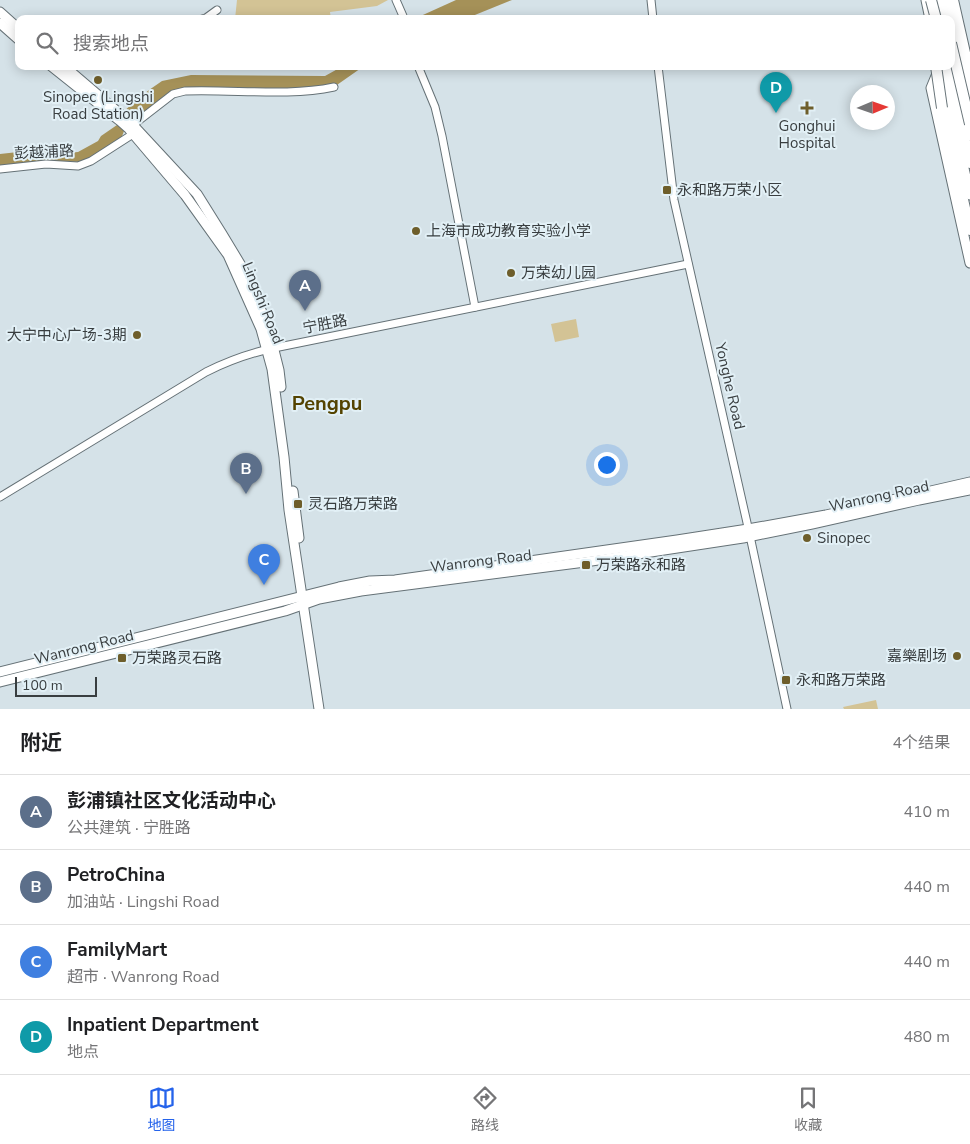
<!DOCTYPE html>
<html lang="zh">
<meta charset="utf-8">
<style>
:root{--surface:#fff;--page:#f6f6f6;--text:#202124;--muted:#757577;--line:#e0e0e0;--accent:#2563eb}
body{margin:0;font-family:"Nunito Sans","Noto Sans SC",sans-serif;background:var(--page);color:var(--text)}
.compass{position:absolute;left:850px;top:85px;width:45px;height:45px;border-radius:50%;background:var(--surface);box-shadow:0 2px 12px #0003;rotate:88deg}
.scale{position:absolute;left:15px;bottom:12px;width:82px;box-sizing:border-box;padding-left:5px;border:2px solid #393e40;border-top:0;font-size:14px;line-height:18px;white-space:nowrap;color:#393e40;-webkit-text-stroke:4px #e2f0f6;paint-order:stroke}
.you{position:absolute;left:606px;top:464px;width:18px;height:18px;margin:-12px;border:4px solid #fff;border-radius:50%;background:#1a73e8;box-shadow:0 0 0 8px #1a73e833}
.badge{display:grid;place-items:center;width:32px;height:32px;border-radius:50%;background:var(--accent);color:#fff;font-size:16px;font-weight:700}
.pin{position:absolute;translate:-50% -41px;filter:drop-shadow(0 1px 2px #0008)}
.pin::after{content:'';position:absolute;top:26px;width:18px;height:15px;background:inherit;clip-path:polygon(0 0,100% 0,50% 100%)}
.list{margin:0;padding:0;list-style:none}
h2{display:flex;justify-content:space-between;align-items:center;height:65px;margin:0;padding:0 20px;font-size:21px}
h2 small{font-size:16px;font-weight:400;color:var(--muted)}
.list li{display:grid;grid-template-columns:32px 1fr auto;gap:15px;align-items:center;box-sizing:border-box;height:75px;padding:0 20px;border-top:1px solid var(--line)}
.list b{display:block;font-size:19px;white-space:nowrap}
.list p{margin:0;font-size:16px;white-space:nowrap;color:var(--muted)}
.list em{font-size:16px;font-style:normal;color:var(--muted)}
.icon{flex:none;width:28px;height:28px;fill:none;stroke:currentColor;stroke-width:2;stroke-linecap:round;stroke-linejoin:round}
.map{position:relative;flex:none;width:970px;height:709px;overflow:hidden}
.search{position:absolute;background:var(--surface);box-shadow:0 2px 12px #0003;left:15px;right:15px;top:15px;height:55px;display:flex;align-items:center;gap:12px;box-sizing:border-box;padding:0 18px;border-radius:10px;color:var(--muted);font-size:19px}
.sheet{height:365px;background:var(--surface)}
nav{display:flex;justify-content:space-around;align-items:center;box-sizing:border-box;height:70px;border-top:1px solid var(--line);background:var(--surface);font-size:14px;color:var(--muted)}
nav a{display:grid;justify-items:center;gap:2px}
nav .on{color:var(--accent)}
.map>svg:first-child{display:block}
.green{fill:#d3c395}
.water{fill:#a59158}
.lines{fill:none;stroke-linecap:round;stroke-linejoin:round}
.minor-casing{stroke:#657176;stroke-width:9}
.major-casing{stroke:#657176;stroke-width:11}
.highway-casing{stroke:#657176;stroke-width:12}
.minor{stroke:#fff;stroke-width:7}
.major{stroke:#fff;stroke-width:9}
.highway{stroke:#fff;stroke-width:10}
.highway-bridge-casing{stroke:#657176;stroke-width:12;stroke-linecap:butt}
.highway-bridge{stroke:#fff;stroke-width:10}
.poi-dot{fill:#6e5e2b;stroke:#e2f0f6;stroke-width:2}
.labels{text-anchor:middle;stroke-width:4;stroke-linejoin:round;paint-order:stroke}
.poi-label{font-size:15px;fill:#393e40;stroke:#e2f0f6;text-anchor:start}
.street-label{font-size:15px;fill:#393e40;stroke:#e2f0f6}
.district-label{font-size:20px;font-weight:bold;fill:#544300;stroke:#e2f0f6}
</style>
<div class="map">
<svg width="970" height="709" viewBox="0 0 970 709">
<rect width="100%" height="100%" fill="#d5e2e8"/>
<!-- green -->
<g class="green">
<polygon points="237,0 388,0 377,6 330,12 331,19 235,19"/>
<polygon points="576,319 579,337 555,342 551,324"/>
<polygon points="876,700 878,709 844,709 843,707"/>
</g>
<!-- water -->
<g class="water">
<polygon points="456,0 512,0 465,19 414,19"/>
<polygon points="343,66 364,66 334,87 185,91 173,94 124,131 121,139 83,162 47,161 0,166 0,154 54,148 66,153 78,152 98,141 101,136 117,125 124,111 149,90 162,81 191,75 325,76"/>
</g>
<g class="lines">
<defs>
<g id="minor">
<polyline points="396,0 403,16"/>
<polyline points="651,0 653,19"/>
<polyline points="202,19 206,18 217,10"/>
<polyline points="418,66 435,107 442,136 475,307"/>
<polyline points="658,66 674,200 750,536 787,709"/>
<path d="M133 125 173 94 185 91C234 89 287 97 334 87"/>
<polyline points="0,169 46,164 78,166 91,161 133,134 134,130"/>
<path d="M0 497 206 372C228 361 250 353 274 348L688 264"/>
</g>
<g id="major">
<polyline points="926,0 930,19"/>
<polyline points="950,0 950,11 970,96"/>
<polyline points="0,12 19,29"/>
<polyline points="0,23 19,40"/>
<polyline points="51,66 120,121 129,129 185,195 228,255 261,329 272,369 284,457 289,510 319,709"/>
<polyline points="64,66 133,125 197,194 222,234 242,267 268,326 279,370 281,387"/>
<polyline points="941,66 970,195"/>
<polyline points="938,71 931,88 970,263"/>
<polyline points="965,117 970,136"/>
<polyline points="293,491 299,538"/>
<polyline points="0,672 339,587 370,581 395,580 677,540 748,529 826,515 970,482"/>
<polyline points="0,682 285,611 319,599 361,591 585,562 743,538 812,524 919,500 970,490"/>
</g>
<g id="highway">
<polyline points="941,0 946,19"/>
<polyline points="953,0 970,75"/>
<polyline points="947,66 970,163"/>
<polyline points="942,108 970,230"/>
</g>
</defs>
<!-- minor casing -->
<use href="#minor" class="minor-casing"/>
<!-- major casing -->
<use href="#major" class="major-casing"/>
<!-- highway casing -->
<use href="#highway" class="highway-casing"/>
<!-- minor -->
<use href="#minor" class="minor"/>
<!-- major -->
<use href="#major" class="major"/>
<!-- highway -->
<use href="#highway" class="highway"/>
<defs>
<g id="highway-bridge">
<polyline points="931,0 936,19"/>
<polyline points="951,43 970,124"/>
<polyline points="936,66 942,108"/>
</g>
</defs>
<!-- highway-bridge casing -->
<use href="#highway-bridge" class="highway-bridge-casing"/>
<!-- highway-bridge -->
<use href="#highway-bridge" class="highway-bridge"/>
</g>
<!-- markers -->
<g class="poi-dot">
<circle cx="98" cy="80" r="5"/>
<path d="M804.5 100.5h5v5h5v5h-5v5h-5v-5h-5v-5h5z"/>
<rect x="662" y="185" width="10" height="10" rx="2.5"/>
<circle cx="416" cy="231" r="5"/>
<circle cx="511" cy="273" r="5"/>
<circle cx="137" cy="335" r="5"/>
<rect x="293" y="499" width="10" height="10" rx="2.5"/>
<circle cx="807" cy="538" r="5"/>
<rect x="581" y="560" width="10" height="10" rx="2.5"/>
<circle cx="957" cy="656" r="5"/>
<rect x="117" y="653" width="10" height="10" rx="2.5"/>
<rect x="781" y="675" width="10" height="10" rx="2.5"/>
</g>
<g class="labels">
<!-- poi labels -->
<g class="poi-label">
<text x="98" y="102" text-anchor="middle">Sinopec (Lingshi<tspan x="98" dy="17">Road Station)</tspan></text>
<text x="807" y="131" text-anchor="middle">Gonghui<tspan x="807" dy="17">Hospital</tspan></text>
<text x="677" y="195">永和路万荣小区</text>
<text x="426" y="236">上海市成功教育实验小学</text>
<text x="521" y="278">万荣幼儿园</text>
<text x="127" y="340" text-anchor="end">大宁中心广场-3期</text>
<text x="308" y="509">灵石路万荣路</text>
<text x="817" y="543">Sinopec</text>
<text x="596" y="570">万荣路永和路</text>
<text x="947" y="661" text-anchor="end">嘉樂剧场</text>
<text x="132" y="663">万荣路灵石路</text>
<text x="796" y="685">永和路万荣路</text>
</g>
<!-- street labels -->
<g class="street-label">
<text transform="translate(44 152) rotate(-3)" y="5">彭越浦路</text>
<text transform="translate(263 303) rotate(68)" y="5">Lingshi Road</text>
<text transform="translate(325 324) rotate(-11)" y="5">宁胜路</text>
<text transform="translate(730 386) rotate(77)" y="5">Yonghe Road</text>
<text transform="translate(879 496) rotate(-12)" y="5">Wanrong Road</text>
<text transform="translate(481 561) rotate(-7)" y="5">Wanrong Road</text>
<text transform="translate(84 647) rotate(-14)" y="5">Wanrong Road</text>
</g>
<!-- district labels -->
<g class="district-label">
<text x="327" y="410">Pengpu</text>
</g>
</g>
</svg>
<svg class="compass" viewBox="-18 -18 36 36"><path d="M0-13l5 13h-10z" fill="#e53935"/><path d="M0 13l5-13h-10z" fill="#757577"/></svg>
<div class="scale">100 m</div>
<div class="you"></div>
<div class="pin badge" style="left:305px;top:311px;background:#5c6f8a">A</div>
<div class="pin badge" style="left:246px;top:494px;background:#5c6f8a">B</div>
<div class="pin badge" style="left:264px;top:585px;background:#3f7fe0">C</div>
<div class="pin badge" style="left:776px;top:113px;background:#0f9aa8">D</div>
<div class="search"><svg class="icon" aria-label="search" viewBox="0 0 24 24"><circle cx="10" cy="10" r="6"/><path d="M15 15l6 6"/></svg>搜索地点</div>
</div>
<section class="sheet">
<h2>附近<small>4个结果</small></h2>
<ul class="list">
<li><span class="badge" style="background:#5c6f8a">A</span><div><b>彭浦镇社区文化活动中心</b><p>公共建筑 · 宁胜路</p></div><em>410 m</em></li>
<li><span class="badge" style="background:#5c6f8a">B</span><div><b>PetroChina</b><p>加油站 · Lingshi Road</p></div><em>440 m</em></li>
<li><span class="badge" style="background:#3f7fe0">C</span><div><b>FamilyMart</b><p>超市 · Wanrong Road</p></div><em>440 m</em></li>
<li><span class="badge" style="background:#0f9aa8">D</span><div><b>Inpatient Department</b><p>地点</p></div><em>480 m</em></li>
</ul>
</section>
<nav>
<a class="on"><svg class="icon" aria-label="map" viewBox="0 0 24 24"><path d="M3 6l6-2 6 2 6-2v14l-6 2-6-2-6 2zM9 4v14M15 6v14"/></svg>地图</a>
<a><svg class="icon" aria-label="directions" viewBox="0 0 24 24"><path d="M12 3l9 9-9 9-9-9zM9 14v-3h6M13 9l2 2-2 2"/></svg>路线</a>
<a><svg class="icon" aria-label="saved" viewBox="0 0 24 24"><path d="M7 4h10v16l-5-4-5 4z"/></svg>收藏</a>
</nav>
